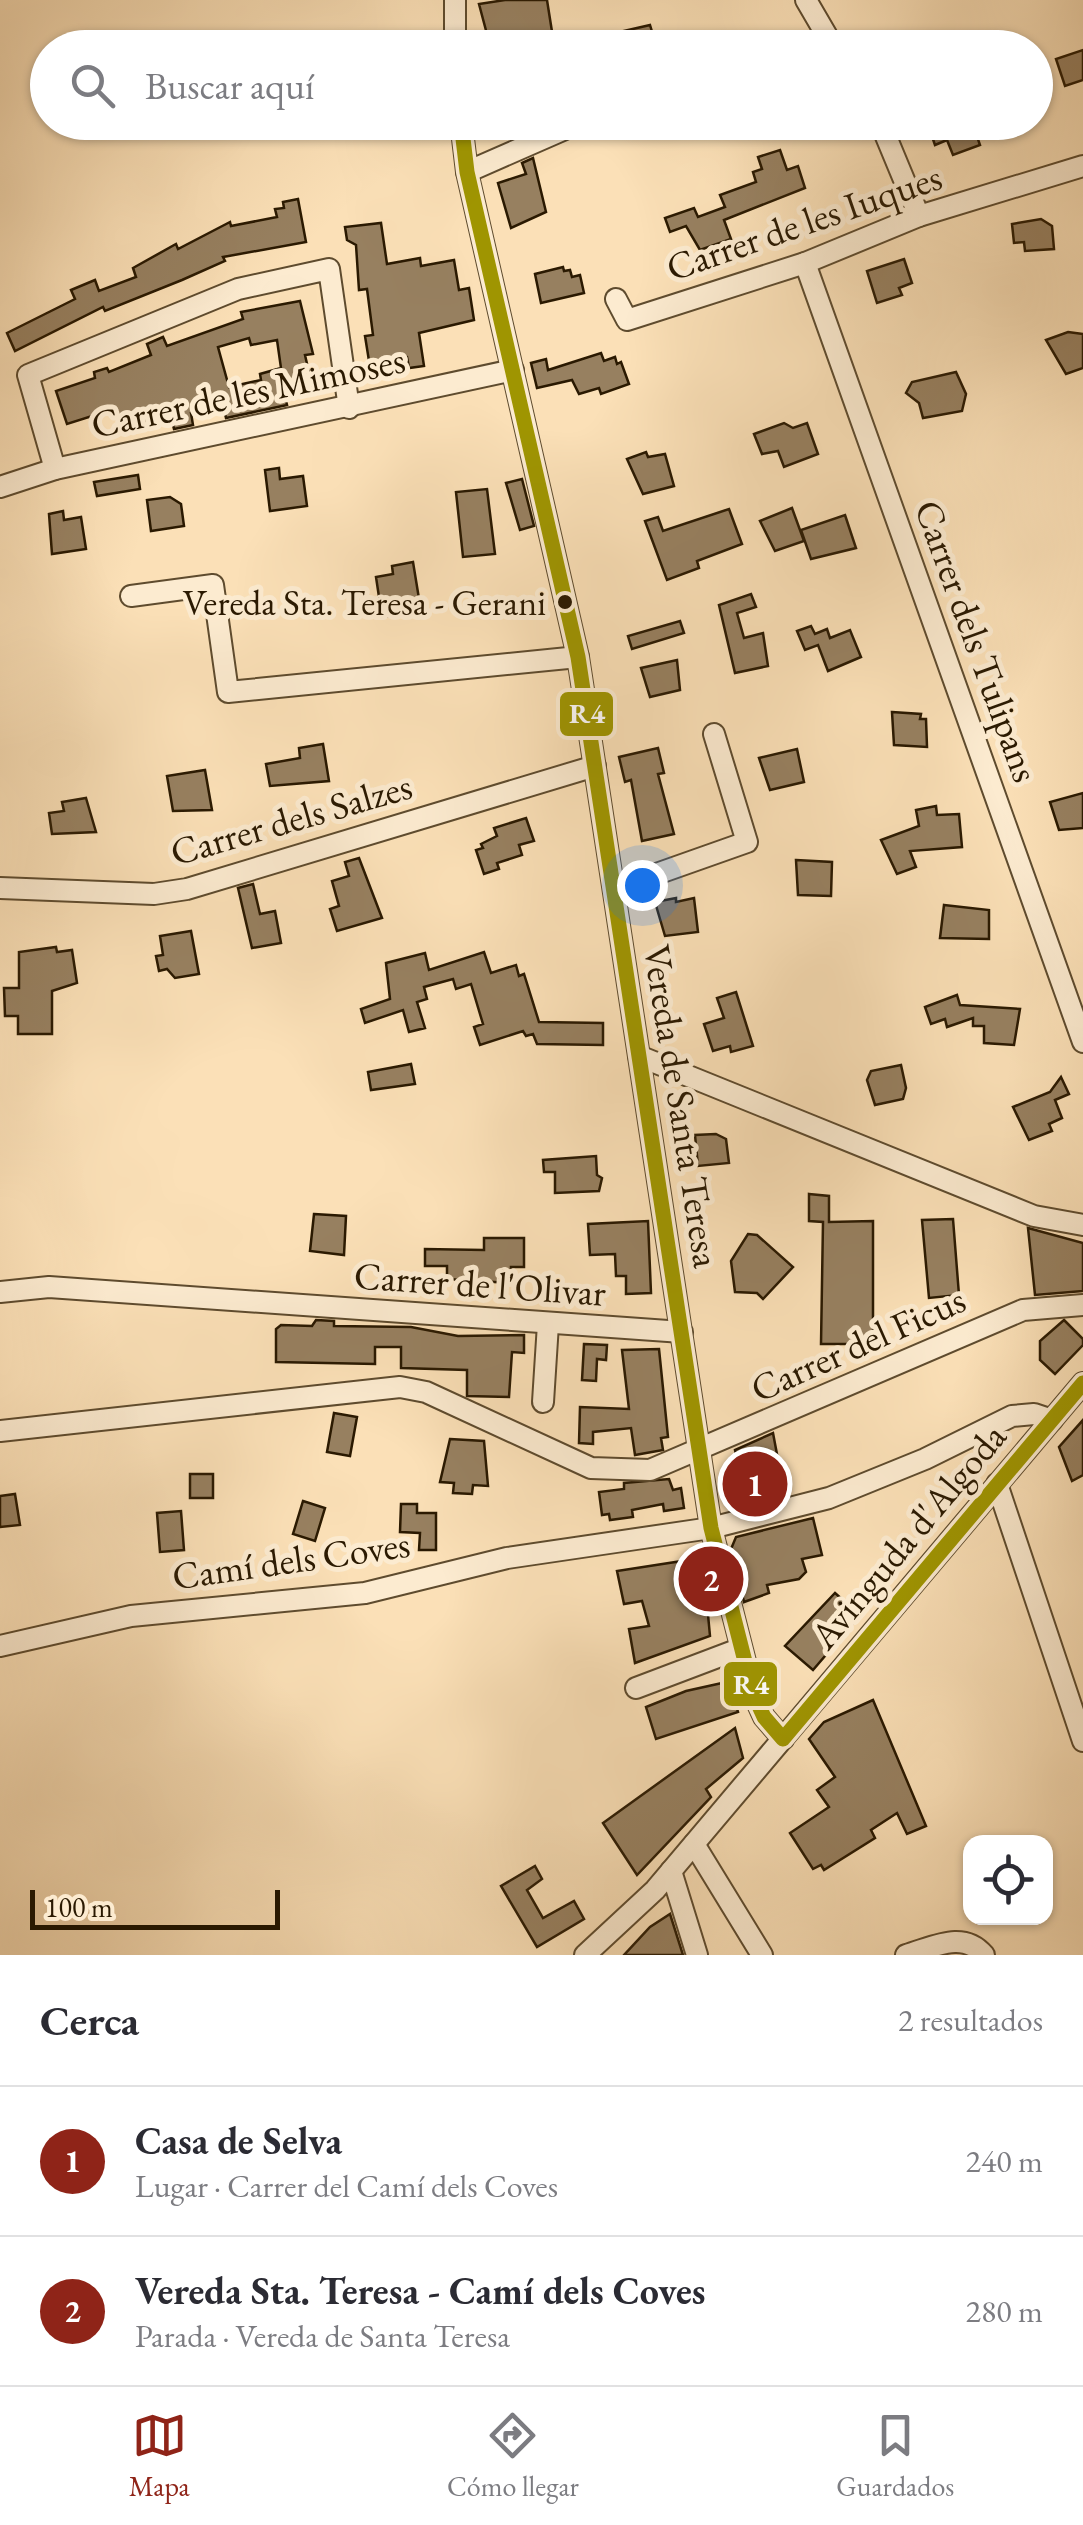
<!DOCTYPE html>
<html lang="es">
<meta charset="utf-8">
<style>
:root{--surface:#fff;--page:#f2f2f3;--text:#2b2b33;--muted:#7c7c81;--line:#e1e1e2;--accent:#8f2418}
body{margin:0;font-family:"EB Garamond",serif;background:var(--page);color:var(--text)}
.controls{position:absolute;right:30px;bottom:30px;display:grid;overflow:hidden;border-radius:20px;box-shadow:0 2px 8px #0004}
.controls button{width:90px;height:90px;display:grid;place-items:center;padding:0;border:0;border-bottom:2px solid var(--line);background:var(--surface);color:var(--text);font:50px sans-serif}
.scale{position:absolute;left:30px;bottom:25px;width:250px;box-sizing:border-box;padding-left:10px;border:5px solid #2a1901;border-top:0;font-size:28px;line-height:35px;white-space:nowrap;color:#2a1901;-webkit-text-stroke:8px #fcebd0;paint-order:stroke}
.you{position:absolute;left:642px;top:885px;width:35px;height:35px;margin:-25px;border:8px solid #fff;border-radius:50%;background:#1a73e8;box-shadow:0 0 0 15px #1a73e833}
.badge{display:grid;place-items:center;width:65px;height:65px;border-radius:50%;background:var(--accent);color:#fff;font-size:32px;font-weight:700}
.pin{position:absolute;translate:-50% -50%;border:5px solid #fff;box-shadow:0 2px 10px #0006}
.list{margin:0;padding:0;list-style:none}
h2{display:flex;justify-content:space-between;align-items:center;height:130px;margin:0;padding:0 40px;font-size:42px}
h2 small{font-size:32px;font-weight:400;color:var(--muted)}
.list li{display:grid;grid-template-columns:65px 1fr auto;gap:30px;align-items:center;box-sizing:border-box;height:150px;padding:0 40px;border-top:2px solid var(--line)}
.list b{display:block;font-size:38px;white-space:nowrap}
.list p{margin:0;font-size:32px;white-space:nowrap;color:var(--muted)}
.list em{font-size:32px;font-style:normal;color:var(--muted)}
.icon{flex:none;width:55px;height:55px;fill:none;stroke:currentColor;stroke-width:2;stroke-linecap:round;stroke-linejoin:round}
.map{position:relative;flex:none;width:1083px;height:1955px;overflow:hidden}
.search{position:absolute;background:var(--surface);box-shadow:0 2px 8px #0004;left:30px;right:30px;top:30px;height:110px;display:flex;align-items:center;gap:25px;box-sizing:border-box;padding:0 35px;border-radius:55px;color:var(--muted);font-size:38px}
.sheet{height:430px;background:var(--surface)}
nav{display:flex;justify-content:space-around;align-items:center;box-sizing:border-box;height:140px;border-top:2px solid var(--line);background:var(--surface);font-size:28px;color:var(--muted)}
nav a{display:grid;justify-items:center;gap:5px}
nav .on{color:var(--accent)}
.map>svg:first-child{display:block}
.building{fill:#978060;stroke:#2a1901;stroke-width:2.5;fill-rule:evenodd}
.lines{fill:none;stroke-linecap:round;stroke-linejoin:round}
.minor-casing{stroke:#5e4b2e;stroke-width:24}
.minor{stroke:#fcebd0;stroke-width:20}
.bus-1-casing{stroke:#fcebd0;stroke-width:22}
.bus-1{stroke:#9f9501;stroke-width:15}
.bus-dot{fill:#2a1901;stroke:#fcebd0;stroke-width:4}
.labels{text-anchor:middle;stroke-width:10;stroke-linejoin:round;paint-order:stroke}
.bus-label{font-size:36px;fill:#2a1901;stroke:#fcebd0;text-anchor:end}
.street-label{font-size:38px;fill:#2a1901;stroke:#fcebd0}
.line-badge{stroke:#fcebd0;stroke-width:4}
.badge-label{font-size:28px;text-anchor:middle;font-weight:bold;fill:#fff}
</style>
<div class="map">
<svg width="1083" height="1955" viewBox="0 0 1083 1955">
<rect width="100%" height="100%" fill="#fbe0b7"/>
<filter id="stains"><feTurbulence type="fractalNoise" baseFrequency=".002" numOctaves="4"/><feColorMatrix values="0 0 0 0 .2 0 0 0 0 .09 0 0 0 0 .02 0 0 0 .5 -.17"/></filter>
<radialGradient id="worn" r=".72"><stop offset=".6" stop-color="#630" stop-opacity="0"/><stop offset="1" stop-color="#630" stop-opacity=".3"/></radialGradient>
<!-- building -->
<g class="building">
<polygon points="505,0 547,0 553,38 523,42 523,48 498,48 497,37 488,38 479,4"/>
<polygon points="650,25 657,48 615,45 611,34"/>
<polygon points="1083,50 1083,80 1065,86 1056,59"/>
<polygon points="927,122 972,122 980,145 953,155 947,140 935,145"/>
<polygon points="780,150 787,170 798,166 805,188 724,220 731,239 700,250 686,226 670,232 665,218 694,208 698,217 725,207 720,195 756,182 753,172 762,169 758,157"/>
<polygon points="533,158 546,212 511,228 498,183 526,174 522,163"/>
<polygon points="298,199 306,242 223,257 225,261 182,280 105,311 103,307 15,351 7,333 75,299 71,290 95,280 99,291 136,277 133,268 176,244 178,249 230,222 231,226 277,217 275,209 284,208 283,202"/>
<polygon points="1041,219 1052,226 1054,249 1025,251 1024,242 1014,243 1012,224"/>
<polygon points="381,223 387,264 420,258 421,266 454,260 459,290 469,288 474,320 419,333 424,366 409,368 407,357 369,361 365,336 373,335 367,289 359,290 356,245 347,240 345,227"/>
<polygon points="904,259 912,283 899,288 902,295 877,303 867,271"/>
<polygon points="563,267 564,271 570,270 572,277 580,275 584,293 541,303 535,274"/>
<path d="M300 301 313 354 305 355 313 390 285 396 287 405 226 418 223 405 191 413 193 425 174 429 171 417 120 430 114 409 67 424 56 391 95 378 94 372 107 368 109 372 151 355 147 344 163 337 167 346 243 319 241 312ZM249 338 251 345 277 340 281 368 260 374 261 380 229 387 218 347Z"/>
<polygon points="1068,332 1083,334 1083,368 1066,374 1046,340"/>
<polygon points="601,353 604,361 615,357 617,364 621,362 629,384 601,394 599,388 579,394 572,380 537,388 531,363 546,359 548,370"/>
<polygon points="956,372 966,394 962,411 923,418 919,403 906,393 912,382"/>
<polygon points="784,423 793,428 807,423 818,454 784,467 778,451 762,454 754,434"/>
<polygon points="646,452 648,457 665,454 674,486 643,494 627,459"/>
<polygon points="279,468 280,479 303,476 307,506 270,511 265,470"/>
<polygon points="138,475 140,489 97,496 94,482"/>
<polygon points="522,479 534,526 520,530 506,483"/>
<polygon points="487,489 495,554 463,557 456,492"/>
<polygon points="170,497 181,504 184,526 151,531 147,500"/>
<polygon points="792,508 804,541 775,551 760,521"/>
<polygon points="729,509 742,544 697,561 699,568 667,580 645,521 658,517 663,531"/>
<polygon points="63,511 64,520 81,517 86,549 52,554 49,514"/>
<polygon points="845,515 856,548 811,559 801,530"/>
<polygon points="413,562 421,611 382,617 376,577 393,574 392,566"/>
<polygon points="751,594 756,607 737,613 744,638 763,633 768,666 735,673 719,605"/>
<polygon points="680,621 684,633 632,649 628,636"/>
<polygon points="811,626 815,634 827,629 830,638 850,630 861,657 828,671 818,645 805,650 797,631"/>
<polygon points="677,660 680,690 650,697 641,668"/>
<polygon points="892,712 921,714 920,719 926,719 927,747 894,745"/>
<polygon points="323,744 329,781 270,786 266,764 300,758 299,748"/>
<polygon points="658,748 664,773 658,774 674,834 642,841 631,780 625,782 619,757"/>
<polygon points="797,749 804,782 770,790 759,758"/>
<polygon points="205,770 212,810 173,811 167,776"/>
<polygon points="1083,793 1083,828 1059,830 1050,802"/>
<polygon points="86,798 96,832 52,834 49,813 64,811 62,802"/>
<polygon points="936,806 937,815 959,814 962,847 910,851 916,867 897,874 881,840 919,826 916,810"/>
<polygon points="526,818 534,841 519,845 522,855 497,863 499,869 484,874 476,850 483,848 481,844 497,836 494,828"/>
<polygon points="359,858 382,918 337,931 330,909 339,906 332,881 349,876 345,862"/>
<polygon points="796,860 832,862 831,896 798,895"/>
<polygon points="253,884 260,914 275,911 281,943 252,948 238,888"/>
<polygon points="676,898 676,902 694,898 698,932 665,936 655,902"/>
<polygon points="944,905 989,910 989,939 940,938"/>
<polygon points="191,931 199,974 175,978 167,969 159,971 156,956 163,955 160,936"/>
<polygon points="56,947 57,952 72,950 77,983 52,991 52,1034 18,1034 18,1016 5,1016 4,988 19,988 19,952"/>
<polygon points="484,952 491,973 516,965 519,976 524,974 539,1022 603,1023 603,1045 537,1044 533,1034 526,1036 523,1031 480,1045 474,1027 483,1024 471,984 456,989 453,979 424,987 427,999 417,1002 425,1028 409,1032 403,1010 365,1023 361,1009 390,999 386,963 425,953 429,970"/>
<polygon points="736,992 753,1046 731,1052 730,1046 713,1051 704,1024 724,1018 717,998"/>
<polygon points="957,995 960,1005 1020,1009 1014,1045 984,1043 984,1026 973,1026 973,1018 947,1027 945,1019 931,1024 925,1007"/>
<polygon points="411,1064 415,1084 371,1090 368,1072"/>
<polygon points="901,1065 906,1088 903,1099 875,1105 867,1080 871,1071"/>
<polygon points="1061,1077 1069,1094 1055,1100 1062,1118 1049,1124 1052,1131 1029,1140 1013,1107 1050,1092"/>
<polygon points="716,1134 726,1139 729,1163 698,1166 695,1135"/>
<polygon points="596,1156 597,1175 602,1178 599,1191 555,1193 555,1172 544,1172 543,1160"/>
<polygon points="809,1194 829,1196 829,1222 873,1221 873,1344 821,1344 823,1222 809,1221"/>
<polygon points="314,1214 346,1216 344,1255 310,1251"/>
<polygon points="953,1219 959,1295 929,1298 922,1220"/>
<polygon points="648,1221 651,1293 626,1294 626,1276 616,1276 615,1254 590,1255 588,1224"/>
<polygon points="1028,1228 1083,1243 1083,1291 1035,1295"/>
<polygon points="748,1234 757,1235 793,1267 763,1299 757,1293 735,1292 731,1261"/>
<polygon points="484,1238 524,1238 524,1267 511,1267 511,1283 447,1279 447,1266 425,1266 425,1249 484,1250"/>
<polygon points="316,1320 334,1321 334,1326 411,1327 458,1336 524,1335 524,1353 512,1352 509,1397 467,1396 467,1370 401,1368 401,1347 375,1347 375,1364 276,1362 276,1329 281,1325 312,1326"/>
<polygon points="1064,1320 1083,1339 1083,1345 1055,1374 1040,1360 1040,1341"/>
<polygon points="584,1344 607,1345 606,1360 597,1359 596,1381 582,1380"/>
<polygon points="659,1349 668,1437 661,1438 663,1450 635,1455 631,1428 593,1432 593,1444 579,1443 580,1407 629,1409 622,1350"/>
<polygon points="334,1413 357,1417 350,1456 327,1452"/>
<polygon points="1083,1420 1083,1475 1072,1481 1059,1447"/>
<polygon points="773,1433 779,1465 764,1467 771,1498 746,1505 735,1450"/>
<polygon points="450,1439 484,1441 488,1486 473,1485 472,1494 453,1493 454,1483 440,1482"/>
<rect x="190" y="1474" width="23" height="24"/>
<polygon points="669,1479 673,1490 681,1488 684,1508 664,1511 663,1504 632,1510 633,1517 610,1520 609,1514 602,1515 599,1492 624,1489 624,1483"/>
<polygon points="15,1494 20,1525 0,1527 0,1496"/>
<polygon points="303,1501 325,1508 315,1541 293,1534"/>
<polygon points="401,1504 417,1504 417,1513 436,1513 436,1550 419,1550 420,1533 400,1532"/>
<polygon points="181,1511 184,1550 160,1552 157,1513"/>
<polygon points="813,1518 822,1555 802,1559 806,1572 799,1579 767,1585 769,1593 744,1602 731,1549 736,1537"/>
<polygon points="695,1559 698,1573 704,1572 710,1636 635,1663 629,1629 649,1626 642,1601 624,1604 617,1571"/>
<polygon points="835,1593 860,1615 813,1670 785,1646"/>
<polygon points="722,1683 726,1697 733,1695 738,1712 656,1739 646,1707 686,1691"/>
<polygon points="873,1700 926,1826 907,1834 897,1813 871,1830 875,1838 824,1870 821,1865 813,1869 790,1833 829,1807 817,1790 835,1777 809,1739 824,1722"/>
<polygon points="735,1728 743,1758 706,1789 711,1797 637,1875 603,1823"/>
<polygon points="535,1866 542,1879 527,1890 543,1918 574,1901 584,1919 537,1947 501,1886"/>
<polygon points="670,1914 683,1955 624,1955 650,1927"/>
</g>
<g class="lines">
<defs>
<g id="minor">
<polyline points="455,0 455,48"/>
<polyline points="806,0 834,48"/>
<polyline points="461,122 467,172 578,657 711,1528 753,1693 764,1717 783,1739"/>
<polyline points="880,122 919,216"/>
<polyline points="467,172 581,122"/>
<polyline points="805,263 1083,1042"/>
<polyline points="616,299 627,320 805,263 919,216 1083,166"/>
<polyline points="55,469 28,375 238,289 329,269 349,408"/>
<polyline points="0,487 55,469 513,370"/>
<polyline points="131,596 213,585 228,692 578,657"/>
<polyline points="0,888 154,894 187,889 595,766"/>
<polyline points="614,889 747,842 714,734"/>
<polyline points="639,1056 1034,1216 1083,1225"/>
<polyline points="0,1292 49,1287 682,1332"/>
<polyline points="543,1402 548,1324"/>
<polyline points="0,1431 400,1387 426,1392 591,1468 650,1470 1023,1310 1083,1305"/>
<polyline points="997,1484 1083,1741"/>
<polyline points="0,1646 131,1616 365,1593 507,1558 711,1528 829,1498 925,1459 1012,1416 1034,1414 1052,1420"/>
<polyline points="636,1688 739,1649"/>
<polyline points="694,1844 762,1955"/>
<polyline points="671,1871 697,1955"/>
<polyline points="585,1955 655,1890 1083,1383"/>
<path d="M906 1955C934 1947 963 1930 984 1955"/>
</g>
</defs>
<!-- minor casing -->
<use href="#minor" class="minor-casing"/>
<!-- minor -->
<use href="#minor" class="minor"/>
<defs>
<polyline id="bus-1" points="461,122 467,172 578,657 711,1528 753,1693 764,1717 783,1739 1083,1383"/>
</defs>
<!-- bus-1 casing -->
<use href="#bus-1" class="bus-1-casing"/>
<!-- bus-1 -->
<use href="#bus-1" class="bus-1"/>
</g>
<!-- markers -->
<circle class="bus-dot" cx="565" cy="602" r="9"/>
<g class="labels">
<!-- bus labels -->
<g class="bus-label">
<text x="546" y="615">Vereda Sta. Teresa - Gerani</text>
</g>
<!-- street labels -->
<g class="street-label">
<text transform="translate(804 222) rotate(-19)" y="13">Carrer de les Iuques</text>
<text transform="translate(248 392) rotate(-12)" y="13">Carrer de les Mimoses</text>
<text transform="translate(977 641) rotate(70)" y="13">Carrer dels Tulipans</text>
<text transform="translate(291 819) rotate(-16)" y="13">Carrer dels Salzes</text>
<text transform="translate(682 1106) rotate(81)" y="13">Vereda de Santa Teresa</text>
<text transform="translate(480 1284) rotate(4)" y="13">Carrer de l'Olivar</text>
<text transform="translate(858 1344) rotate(-24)" y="13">Carrer del Ficus</text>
<text transform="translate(908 1536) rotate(-50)" y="13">Avinguda d'Algoda</text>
<text transform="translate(291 1560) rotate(-8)" y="13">Camí dels Coves</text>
</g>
</g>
<g class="line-badge">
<rect x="558" y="690" width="57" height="48" rx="10" fill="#9f9501"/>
<rect x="722" y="1660" width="57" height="48" rx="10" fill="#9f9501"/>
</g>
<g class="badge-label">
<text x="587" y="723">R4</text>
<text x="751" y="1694">R4</text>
</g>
<rect width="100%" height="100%" filter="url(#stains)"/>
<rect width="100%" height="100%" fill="url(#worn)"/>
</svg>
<div class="controls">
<button><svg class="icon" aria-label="locate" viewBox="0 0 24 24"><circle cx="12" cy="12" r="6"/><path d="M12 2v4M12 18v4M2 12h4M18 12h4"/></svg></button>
</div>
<div class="scale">100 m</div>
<div class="you"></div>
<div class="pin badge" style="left:755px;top:1484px">1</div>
<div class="pin badge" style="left:711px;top:1579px">2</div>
<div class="search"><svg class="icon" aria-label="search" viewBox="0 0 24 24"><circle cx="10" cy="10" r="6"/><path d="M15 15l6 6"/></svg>Buscar aquí</div>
</div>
<section class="sheet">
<h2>Cerca<small>2 resultados</small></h2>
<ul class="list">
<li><span class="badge">1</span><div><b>Casa de Selva</b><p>Lugar · Carrer del Camí dels Coves</p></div><em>240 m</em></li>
<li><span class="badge">2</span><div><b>Vereda Sta. Teresa - Camí dels Coves</b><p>Parada · Vereda de Santa Teresa</p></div><em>280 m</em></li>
</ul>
</section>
<nav>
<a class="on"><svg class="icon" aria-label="map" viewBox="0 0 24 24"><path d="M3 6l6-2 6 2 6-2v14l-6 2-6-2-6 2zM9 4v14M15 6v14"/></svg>Mapa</a>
<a><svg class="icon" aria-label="directions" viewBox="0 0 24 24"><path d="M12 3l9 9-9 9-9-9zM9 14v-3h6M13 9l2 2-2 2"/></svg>Cómo llegar</a>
<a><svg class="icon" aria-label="saved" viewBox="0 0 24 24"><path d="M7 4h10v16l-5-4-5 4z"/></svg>Guardados</a>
</nav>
